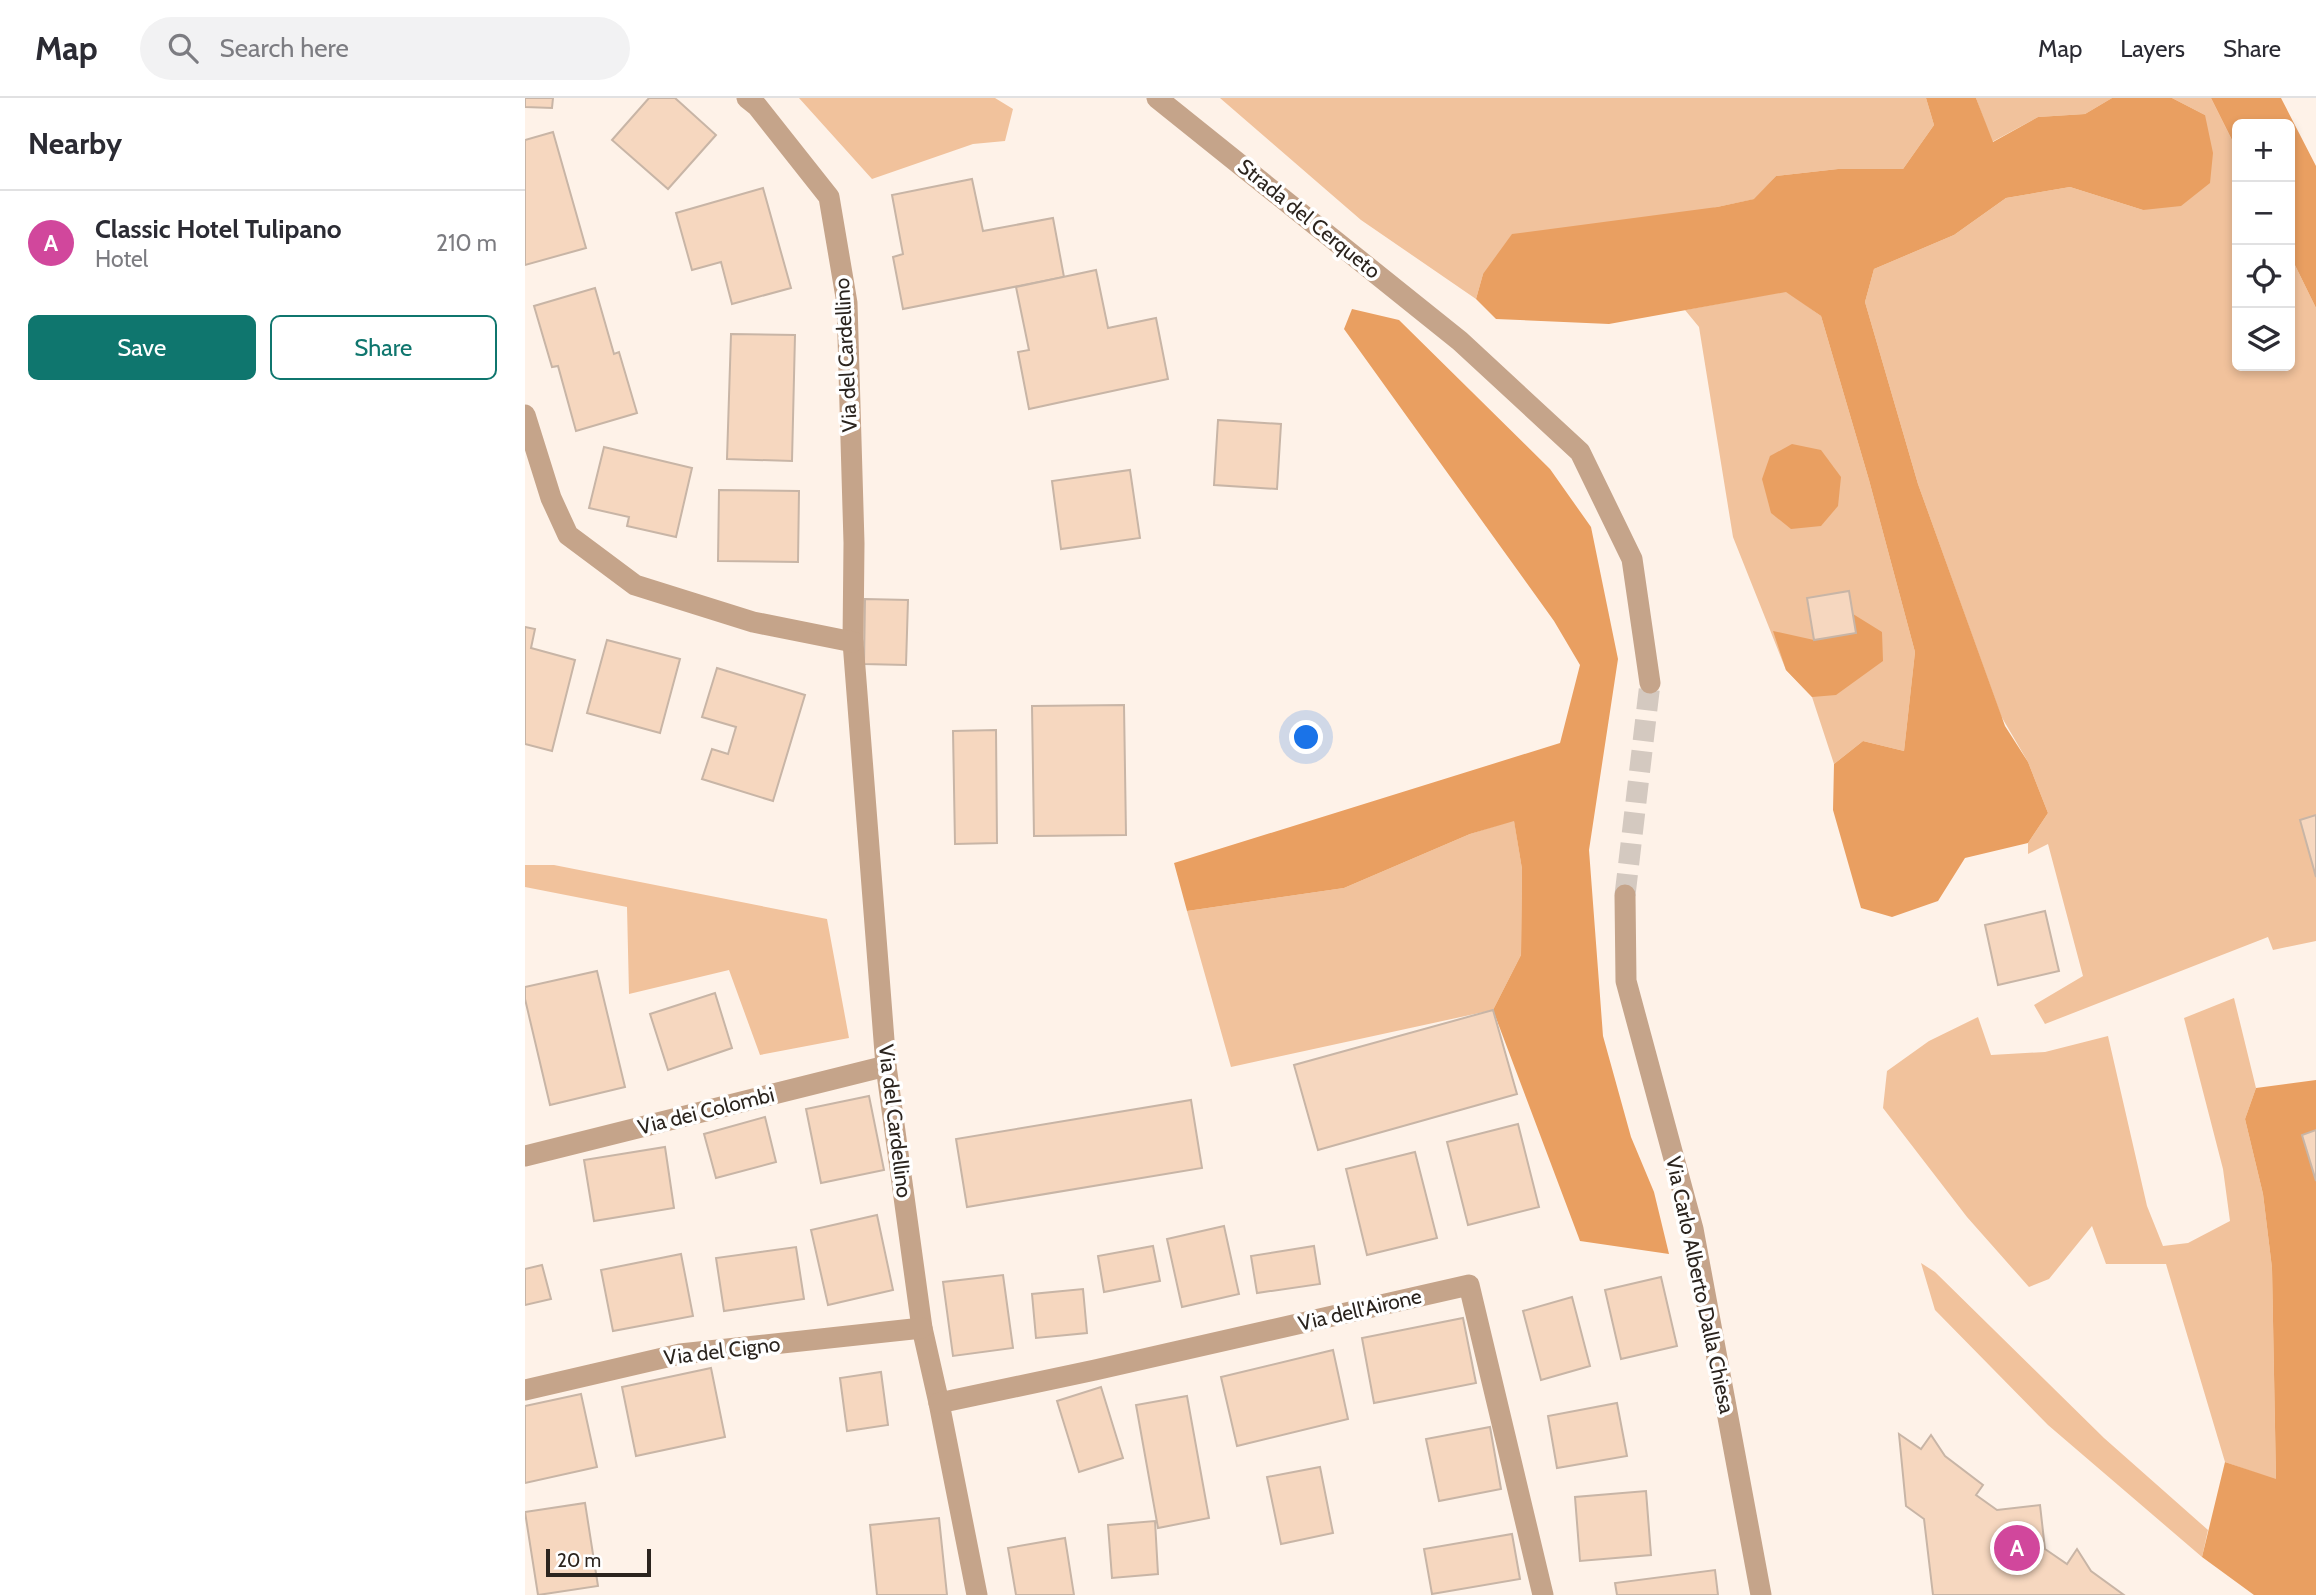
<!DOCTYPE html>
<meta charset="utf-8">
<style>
:root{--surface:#fff;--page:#f2f2f3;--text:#2b2b33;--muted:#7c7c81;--line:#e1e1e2;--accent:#0f766e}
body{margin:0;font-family:Cabin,sans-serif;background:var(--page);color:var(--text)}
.controls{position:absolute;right:21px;top:21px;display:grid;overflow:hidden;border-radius:10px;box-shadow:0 4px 10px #0003}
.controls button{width:63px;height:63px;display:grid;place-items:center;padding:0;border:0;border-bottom:2px solid var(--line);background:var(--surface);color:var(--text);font:35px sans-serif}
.scale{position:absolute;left:21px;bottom:18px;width:105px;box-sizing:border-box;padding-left:7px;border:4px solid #2b241e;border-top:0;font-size:19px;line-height:24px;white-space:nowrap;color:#2b241e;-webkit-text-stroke:5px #fff;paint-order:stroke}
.you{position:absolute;left:782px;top:640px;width:24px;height:24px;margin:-18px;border:5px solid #fff;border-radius:50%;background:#1a73e8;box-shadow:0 0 0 10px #1a73e833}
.badge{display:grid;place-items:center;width:46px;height:46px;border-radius:50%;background:var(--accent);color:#fff;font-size:23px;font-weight:700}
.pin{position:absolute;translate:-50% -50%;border:4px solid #fff;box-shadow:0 2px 7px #0006}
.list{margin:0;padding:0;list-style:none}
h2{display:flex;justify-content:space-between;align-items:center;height:91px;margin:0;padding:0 28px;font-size:30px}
h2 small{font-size:23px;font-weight:400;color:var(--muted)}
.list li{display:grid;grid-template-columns:46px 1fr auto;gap:21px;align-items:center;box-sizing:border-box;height:105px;padding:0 28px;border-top:2px solid var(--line)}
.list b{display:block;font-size:26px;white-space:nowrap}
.list p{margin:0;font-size:23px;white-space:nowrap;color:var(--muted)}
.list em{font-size:23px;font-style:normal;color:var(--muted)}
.actions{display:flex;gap:14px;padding:21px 28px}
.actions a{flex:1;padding:16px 0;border:2px solid var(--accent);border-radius:10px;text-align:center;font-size:24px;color:var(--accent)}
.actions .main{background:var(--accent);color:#fff}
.icon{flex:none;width:38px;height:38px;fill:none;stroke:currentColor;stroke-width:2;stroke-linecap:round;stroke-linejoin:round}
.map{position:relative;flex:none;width:1791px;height:1497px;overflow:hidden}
header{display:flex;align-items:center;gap:42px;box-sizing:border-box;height:98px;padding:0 35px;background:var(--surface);border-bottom:2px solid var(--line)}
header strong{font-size:33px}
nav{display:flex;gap:38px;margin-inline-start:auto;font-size:24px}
.search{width:490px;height:63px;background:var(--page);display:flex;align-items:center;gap:18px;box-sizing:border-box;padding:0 24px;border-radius:38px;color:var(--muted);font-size:26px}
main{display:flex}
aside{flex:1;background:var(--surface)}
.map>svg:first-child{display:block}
.green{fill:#f1c29c}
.forest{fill:#e99f61}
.building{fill:#f6d7bf;stroke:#c8b5a6;stroke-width:2}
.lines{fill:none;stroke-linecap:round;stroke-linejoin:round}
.minor-tunnel{stroke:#d4c9c0;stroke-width:21;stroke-dasharray:21 10;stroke-linecap:butt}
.minor{stroke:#c5a48a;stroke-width:21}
.labels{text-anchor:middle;stroke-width:7;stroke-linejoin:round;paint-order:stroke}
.street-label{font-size:21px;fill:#2b241e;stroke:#fff}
</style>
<header>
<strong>Map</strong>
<div class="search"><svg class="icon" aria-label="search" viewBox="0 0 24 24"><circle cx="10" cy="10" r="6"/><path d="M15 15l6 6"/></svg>Search here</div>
<nav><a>Map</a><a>Layers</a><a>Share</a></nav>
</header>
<main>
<aside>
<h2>Nearby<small></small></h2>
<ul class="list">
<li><span class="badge" style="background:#d1479c">A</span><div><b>Classic Hotel Tulipano</b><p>Hotel</p></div><em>210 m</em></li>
</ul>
<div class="actions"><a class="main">Save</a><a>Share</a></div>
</aside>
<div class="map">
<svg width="1791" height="1497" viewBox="0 0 1791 1497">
<rect width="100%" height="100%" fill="#fef2e8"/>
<!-- green -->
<g class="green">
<polygon points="274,0 470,0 488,11 480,43 448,46 347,81"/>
<polygon points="695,0 1401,0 1409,27 1378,71 1313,71 1251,78 1230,101 1192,109 958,176 951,201 836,122"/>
<polygon points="1451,0 1587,0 1560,16 1513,19 1467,44"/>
<polygon points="1647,0 1686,0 1712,52 1712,268 1765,268 1765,157 1791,210 1791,843 1748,852 1743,839 1520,926 1509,907 1558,878 1523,746 1503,756 1503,745 1523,715 1503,664 1476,618 1393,386 1340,204 1349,171 1429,137 1481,100 1545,89 1618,112 1680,17"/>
<polygon points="1261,193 1296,218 1344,382 1390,554 1379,653 1338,643 1309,666 1287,599 1261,572 1208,439 1174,229 1160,212"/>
<polygon points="989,722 997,771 996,857 968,912 706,969 662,813 819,790 945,736"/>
<polygon points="0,767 29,767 302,821 324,940 235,957 204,872 104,896 102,809 0,789"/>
<polygon points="1709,900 1731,990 1720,1021 1738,1096 1747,1170 1751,1382 1700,1364 1641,1166 1581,1166 1567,1128 1524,1181 1504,1189 1442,1119 1358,1010 1362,973 1404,943 1453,919 1466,957 1520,954 1583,938 1622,1108 1638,1148 1663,1145 1705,1123 1698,1071 1659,920"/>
<polygon points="1396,1165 1410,1174 1579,1340 1683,1432 1677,1459 1523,1327 1410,1212"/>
</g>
<!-- forest -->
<g class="forest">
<polygon points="1401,0 1451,0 1468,44 1513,19 1560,16 1587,0 1647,0 1680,17 1688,55 1685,85 1656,108 1618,112 1545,89 1481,100 1429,137 1349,171 1340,204 1393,386 1480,628 1503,664 1523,715 1503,745 1440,760 1413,803 1367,819 1336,810 1308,712 1309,666 1338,643 1379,653 1390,554 1344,382 1296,218 1261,194 1084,226 971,221 951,201 958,176 987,136 1192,109 1229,101 1251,78 1313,71 1378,71 1409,27"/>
<polygon points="1686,0 1756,0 1791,68 1791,210 1765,157 1765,26 1712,26 1712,52"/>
<polygon points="827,211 874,222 1025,371 1066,429 1093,561 1064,752 1078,938 1106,1039 1129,1094 1144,1156 1055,1143 968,912 996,857 997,771 989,723 945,736 819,790 662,813 649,765 1035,645 1055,567 1029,523 819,231"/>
<polygon points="1267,346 1296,352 1316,379 1313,408 1296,428 1266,431 1246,415 1237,381 1245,358"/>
<polygon points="1328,516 1357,534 1358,563 1311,597 1287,599 1261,572 1248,533 1289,542 1331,535"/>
<polygon points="1791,982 1791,1032 1777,1037 1791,1083 1791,1497 1729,1497 1677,1459 1700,1364 1751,1381 1747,1170 1738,1096 1720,1021 1731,990"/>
</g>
<!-- building -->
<g class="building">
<polygon points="0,0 28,0 27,10 0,9"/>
<polygon points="124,0 150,0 191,37 143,91 87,42"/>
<polygon points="28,34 61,150 0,167 0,42"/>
<polygon points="447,81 458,133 528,120 539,179 378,211 368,159 378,156 367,97"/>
<polygon points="238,90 266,190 207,206 196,164 167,172 151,115"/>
<polygon points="571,172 583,230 631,220 643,281 504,311 493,254 504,252 491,189"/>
<polygon points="70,190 89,256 94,254 112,315 51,333 33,268 27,269 9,208"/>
<polygon points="206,236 270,237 267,363 202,361"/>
<polygon points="693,322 756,326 752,391 689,387"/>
<polygon points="79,349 167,370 151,439 102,428 104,419 64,410"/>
<polygon points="605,372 615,440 536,451 527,383"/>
<polygon points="194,392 274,393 273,464 193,463"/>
<polygon points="1324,493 1331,535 1289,542 1282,500"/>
<polygon points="340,501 383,502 381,567 339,566"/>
<polygon points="0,529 10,531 6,550 50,562 27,653 0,646"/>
<polygon points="82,542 155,561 135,635 62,615"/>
<polygon points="192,570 280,597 248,703 177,681 187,651 203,656 211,629 177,619"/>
<polygon points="599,607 601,737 509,738 507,608"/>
<polygon points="471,632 472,745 430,746 428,633"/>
<polygon points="1791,717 1791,779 1775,722"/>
<polygon points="1520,813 1534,873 1473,887 1460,827"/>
<polygon points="72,873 100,989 25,1007 0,901 0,889"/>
<polygon points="190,895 207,950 143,972 125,916"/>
<polygon points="968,912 992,996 793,1052 769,967"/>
<polygon points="344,998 359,1072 296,1085 281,1011"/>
<polygon points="666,1002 677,1070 442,1109 431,1041"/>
<polygon points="240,1019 251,1064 191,1080 179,1036"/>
<polygon points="993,1026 1014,1109 943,1127 922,1044"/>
<polygon points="1791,1032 1791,1083 1777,1037"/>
<polygon points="140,1049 149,1110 69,1123 59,1062"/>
<polygon points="890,1054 912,1140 842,1157 821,1071"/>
<polygon points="352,1117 368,1192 303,1207 286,1132"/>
<polygon points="699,1128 714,1196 657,1209 642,1141"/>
<polygon points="628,1148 635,1183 579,1194 573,1158"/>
<polygon points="789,1148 795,1186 732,1195 726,1158"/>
<polygon points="271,1149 279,1201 199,1213 191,1160"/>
<polygon points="156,1156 168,1218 88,1233 76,1172"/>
<polygon points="17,1167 26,1201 0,1207 0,1171"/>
<polygon points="478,1177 488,1250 428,1258 418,1184"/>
<polygon points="1136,1179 1152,1248 1096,1261 1080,1192"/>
<polygon points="558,1191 562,1235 511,1240 507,1196"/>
<polygon points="1047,1199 1065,1268 1016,1282 998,1213"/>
<polygon points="938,1220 951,1285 849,1305 837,1240"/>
<polygon points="808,1252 823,1321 712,1348 696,1279"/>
<polygon points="186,1270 200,1339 111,1358 97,1289"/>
<polygon points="356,1274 363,1327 322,1333 315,1280"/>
<polygon points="576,1289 598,1360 554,1374 532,1303"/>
<polygon points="56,1296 72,1369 0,1385 0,1308"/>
<polygon points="662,1298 684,1420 633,1430 611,1307"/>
<polygon points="1092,1305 1102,1358 1032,1370 1023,1318"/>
<polygon points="965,1329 976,1391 914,1403 901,1341"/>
<polygon points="1374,1336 1396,1351 1406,1337 1420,1358 1458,1387 1451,1397 1472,1412 1515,1407 1520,1451 1542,1466 1552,1451 1566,1473 1599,1497 1408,1497 1399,1421 1381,1408"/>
<polygon points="795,1369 808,1435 756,1446 742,1379"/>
<polygon points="1121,1393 1126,1457 1055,1463 1050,1399"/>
<polygon points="60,1405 73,1488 13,1497 0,1414"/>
<polygon points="414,1420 422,1497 352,1497 345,1427"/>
<polygon points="630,1423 633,1476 587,1480 583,1427"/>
<polygon points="987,1436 995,1481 907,1496 899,1451"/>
<polygon points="540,1440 549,1497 491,1497 483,1450"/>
<polygon points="1190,1472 1193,1497 1092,1497 1090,1485"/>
</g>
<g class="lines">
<!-- minor-tunnel -->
<polyline class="minor-tunnel" points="1100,797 1125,585"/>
<!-- minor -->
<g class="minor">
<polyline points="222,0 232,8 304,99 322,205 329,445 328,544 361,968 397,1230 414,1305 452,1497"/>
<polyline points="632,0 935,243 1055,354 1107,461 1125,585"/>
<polyline points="0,317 26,400 43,437 110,487 228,524 328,544"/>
<polyline points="1100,797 1101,883 1168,1131 1236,1497"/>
<polyline points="0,1058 361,968"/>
<polyline points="0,1292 155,1256 397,1230"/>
<polyline points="414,1305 570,1272 944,1187 1018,1497"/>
</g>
</g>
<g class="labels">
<!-- street labels -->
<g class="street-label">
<text transform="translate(784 121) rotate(39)" y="7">Strada del Cerqueto</text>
<text transform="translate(321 257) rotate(-93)" y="7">Via del Cardellino</text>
<text transform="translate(181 1013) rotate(-14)" y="7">Via dei Colombi</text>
<text transform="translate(370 1023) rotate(83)" y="7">Via del Cardellino</text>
<text transform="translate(1175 1187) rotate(78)" y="7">Via Carlo Alberto Dalla Chiesa</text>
<text transform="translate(835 1212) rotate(-13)" y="7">Via dell'Airone</text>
<text transform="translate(197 1253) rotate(-7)" y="7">Via del Cigno</text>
</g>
</g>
</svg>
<div class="controls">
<button>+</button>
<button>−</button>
<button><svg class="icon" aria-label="locate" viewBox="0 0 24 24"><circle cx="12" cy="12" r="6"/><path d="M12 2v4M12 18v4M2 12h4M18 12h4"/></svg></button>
<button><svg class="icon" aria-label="layers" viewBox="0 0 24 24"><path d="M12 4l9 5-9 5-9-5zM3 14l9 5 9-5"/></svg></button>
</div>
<div class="scale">20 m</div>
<div class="you"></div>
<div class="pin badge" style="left:1492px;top:1450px;background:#d1479c">A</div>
</div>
</main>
